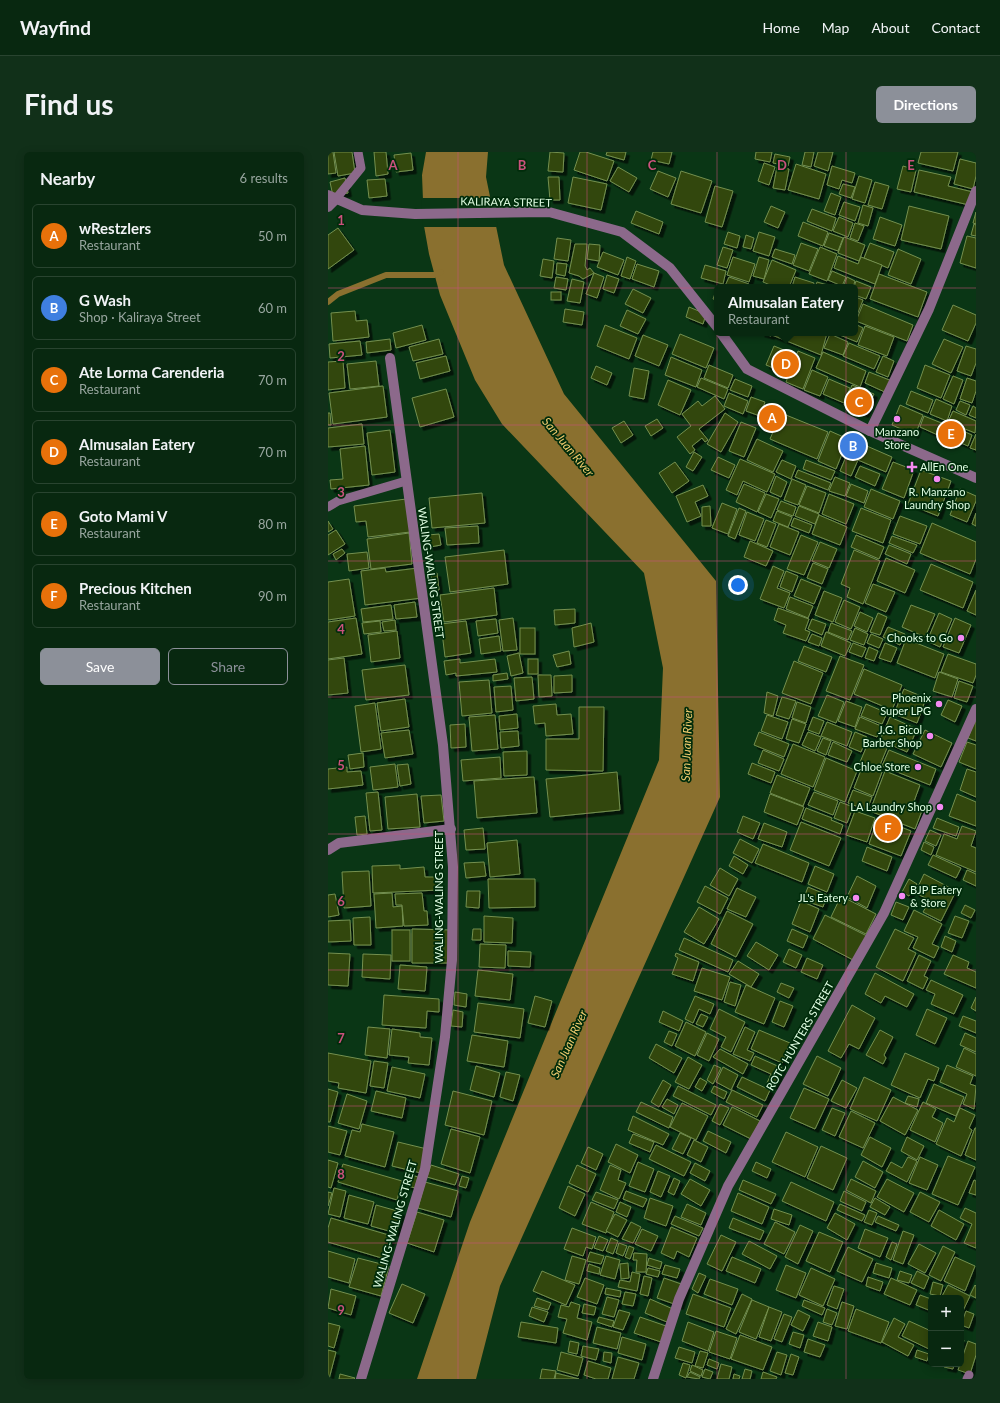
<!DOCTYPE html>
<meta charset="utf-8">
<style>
:root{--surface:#082810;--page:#113019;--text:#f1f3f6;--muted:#98a69f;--line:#294430;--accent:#8c9099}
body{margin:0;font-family:Lato,sans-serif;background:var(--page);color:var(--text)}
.controls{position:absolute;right:12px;bottom:12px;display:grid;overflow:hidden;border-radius:6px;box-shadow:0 2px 10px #0003}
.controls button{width:36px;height:36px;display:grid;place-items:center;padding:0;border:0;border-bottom:1px solid var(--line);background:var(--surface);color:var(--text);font:20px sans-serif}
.you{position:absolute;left:410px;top:433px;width:14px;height:14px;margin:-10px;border:3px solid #fff;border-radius:50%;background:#1a73e8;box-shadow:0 0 0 6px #1a73e833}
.badge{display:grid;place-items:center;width:26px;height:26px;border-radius:50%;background:var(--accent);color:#fff;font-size:13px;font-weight:700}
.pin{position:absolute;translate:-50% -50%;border:2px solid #fff;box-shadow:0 1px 4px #0006}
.popup{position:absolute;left:386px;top:132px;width:144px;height:52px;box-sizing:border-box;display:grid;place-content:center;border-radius:6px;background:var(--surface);filter:drop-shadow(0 1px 3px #0005);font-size:13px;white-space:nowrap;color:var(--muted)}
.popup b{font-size:15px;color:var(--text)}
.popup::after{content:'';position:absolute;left:50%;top:100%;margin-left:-8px;border:8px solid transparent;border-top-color:var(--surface)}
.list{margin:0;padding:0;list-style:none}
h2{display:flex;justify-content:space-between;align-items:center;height:52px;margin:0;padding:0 16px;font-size:17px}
h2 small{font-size:13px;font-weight:400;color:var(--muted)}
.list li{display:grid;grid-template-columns:26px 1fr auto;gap:12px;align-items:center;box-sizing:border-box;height:64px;margin:0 8px 8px;padding:0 8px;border:1px solid var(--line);border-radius:6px}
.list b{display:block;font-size:15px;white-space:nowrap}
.list p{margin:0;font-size:13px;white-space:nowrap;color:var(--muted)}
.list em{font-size:13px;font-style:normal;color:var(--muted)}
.actions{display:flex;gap:8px;padding:12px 16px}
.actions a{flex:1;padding:9px 0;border:1px solid var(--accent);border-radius:6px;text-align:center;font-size:14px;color:var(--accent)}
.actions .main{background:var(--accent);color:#fff}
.map{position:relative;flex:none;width:648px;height:1227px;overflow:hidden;border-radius:6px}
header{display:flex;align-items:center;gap:24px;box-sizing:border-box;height:56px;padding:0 20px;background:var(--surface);border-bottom:1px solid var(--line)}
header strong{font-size:19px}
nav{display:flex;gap:22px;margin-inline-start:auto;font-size:14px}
.intro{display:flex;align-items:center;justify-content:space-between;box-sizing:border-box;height:96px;padding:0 24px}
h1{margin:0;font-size:28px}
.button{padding:10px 18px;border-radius:6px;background:var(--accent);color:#fff;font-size:14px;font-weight:700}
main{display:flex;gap:24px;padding:0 24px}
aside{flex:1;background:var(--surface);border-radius:6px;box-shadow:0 2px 10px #0003}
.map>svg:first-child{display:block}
.water{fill:#8a702f}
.pier{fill:#0a3615}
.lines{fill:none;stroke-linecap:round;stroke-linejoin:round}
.stream{stroke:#8a702f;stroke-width:6}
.building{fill:#314708;stroke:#748f50;filter:url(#shadow)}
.service{stroke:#8c698b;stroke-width:9}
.minor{stroke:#8c698b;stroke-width:10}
.tertiary{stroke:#8c698b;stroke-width:10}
.grid{fill:none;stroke:#ca527d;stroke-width:1;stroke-opacity:0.55}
.poi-dot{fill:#f38af1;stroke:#002c0b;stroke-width:1.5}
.labels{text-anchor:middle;stroke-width:3.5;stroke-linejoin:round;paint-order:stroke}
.street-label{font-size:11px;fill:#e0fee3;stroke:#002c0b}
.poi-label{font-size:11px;fill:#e0fee3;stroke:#002c0b;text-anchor:end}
.water-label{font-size:12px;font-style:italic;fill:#f0cb6f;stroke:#002c0b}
.grid-label{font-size:13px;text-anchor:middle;font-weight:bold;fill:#ca527d;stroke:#002c0b;stroke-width:3.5;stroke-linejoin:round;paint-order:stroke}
</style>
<header>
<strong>Wayfind</strong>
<nav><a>Home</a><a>Map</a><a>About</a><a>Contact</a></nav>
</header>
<div class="intro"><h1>Find us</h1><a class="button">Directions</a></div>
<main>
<aside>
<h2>Nearby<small>6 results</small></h2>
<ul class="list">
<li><span class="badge" style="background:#e8710a">A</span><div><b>wRestzlers</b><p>Restaurant</p></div><em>50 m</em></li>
<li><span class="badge" style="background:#3f7fe0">B</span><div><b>G Wash</b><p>Shop · Kaliraya Street</p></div><em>60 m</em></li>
<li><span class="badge" style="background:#e8710a">C</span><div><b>Ate Lorma Carenderia</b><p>Restaurant</p></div><em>70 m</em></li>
<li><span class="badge" style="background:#e8710a">D</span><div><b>Almusalan Eatery</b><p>Restaurant</p></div><em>70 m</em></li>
<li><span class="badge" style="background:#e8710a">E</span><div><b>Goto Mami V</b><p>Restaurant</p></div><em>80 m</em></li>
<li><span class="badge" style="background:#e8710a">F</span><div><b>Precious Kitchen</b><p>Restaurant</p></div><em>90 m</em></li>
</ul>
<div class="actions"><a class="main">Save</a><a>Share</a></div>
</aside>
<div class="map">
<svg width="648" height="1227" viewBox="0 0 648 1227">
<defs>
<filter id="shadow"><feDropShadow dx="3.5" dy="3.5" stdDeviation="0" flood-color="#0009"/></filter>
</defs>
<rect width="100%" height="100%" fill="#0a3615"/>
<!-- water -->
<polygon class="water" points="98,0 160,0 158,25 176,113 236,242 388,429 392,645 172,1134 148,1227 89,1227 142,1070 331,608 335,516 316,421 174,272 147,228 112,143 101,102 96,74 94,23"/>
<!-- pier -->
<polygon class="pier" points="93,46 164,46 170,75 95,75"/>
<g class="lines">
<!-- stream -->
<polyline class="stream" points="0,150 10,142 58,123 106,123 113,120"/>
</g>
<!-- building -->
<g class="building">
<polygon points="0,0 5,0 8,21 0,22"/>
<polygon points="6,0 24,0 27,21 10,24"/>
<polygon points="46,0 58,0 60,22 48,24"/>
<polygon points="222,0 236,1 235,20 220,19"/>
<polygon points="252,0 258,0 286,9 279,29 246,18"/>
<polygon points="279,0 298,0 296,8 278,3"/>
<polygon points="325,0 344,0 341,12 323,8"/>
<polygon points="428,0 444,0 442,10 427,7"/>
<polygon points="477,0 486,0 483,15 474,13"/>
<polygon points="490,0 505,0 500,19 486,14"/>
<polygon points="593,0 630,0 625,19 590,11"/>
<polygon points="83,1 85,18 68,20 66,3"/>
<polygon points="447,2 462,5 460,14 445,11"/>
<polygon points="632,7 648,11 648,24 645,37 626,32"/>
<polygon points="436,11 447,15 441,33 430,29"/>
<polygon points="468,12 498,22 491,47 460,38"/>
<polygon points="504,14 527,21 524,31 514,28 511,37 499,33"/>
<polygon points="575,14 588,18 583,40 569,37"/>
<polygon points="290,15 309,26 301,40 282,29"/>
<polygon points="449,15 461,17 457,38 445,36"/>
<polygon points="591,18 623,25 620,34 645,40 641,53 586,40"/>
<polygon points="330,19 348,26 340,45 322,37"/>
<polygon points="353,19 384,29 373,61 343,52"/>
<polygon points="531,24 544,28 537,51 524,47"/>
<polygon points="220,25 231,25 232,48 222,48"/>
<polygon points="245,25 279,32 273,58 240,51"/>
<polygon points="17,26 20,41 5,44 2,30"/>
<polygon points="57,27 59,44 41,46 39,28"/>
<polygon points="547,30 561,34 554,57 540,53"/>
<polygon points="515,32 527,35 523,46 511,42"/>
<polygon points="387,34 405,39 394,75 377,70"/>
<polygon points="503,41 513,45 507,63 496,59"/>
<polygon points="516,50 532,55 527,69 511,63"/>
<polygon points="535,53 545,56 540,74 530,71"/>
<polygon points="443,54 457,60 450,76 436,70"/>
<polygon points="581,54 621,64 613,97 573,88"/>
<polygon points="484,57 508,66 504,79 479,69"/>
<polygon points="308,59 335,70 331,82 303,71"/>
<polygon points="648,60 648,72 645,71"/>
<polygon points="511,65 525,71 520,85 505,79"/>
<polygon points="552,65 574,73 567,94 545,87"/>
<polygon points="475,70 500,80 495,94 470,84"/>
<polygon points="527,71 536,74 530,89 522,86"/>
<polygon points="646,72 648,73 648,84 643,83"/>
<polygon points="10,76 26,98 0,117 0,83"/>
<polygon points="400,80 412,84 409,96 396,92"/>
<polygon points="431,80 447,85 441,104 425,99"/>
<polygon points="501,81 515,86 510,99 496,94"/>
<polygon points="418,83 426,86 423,97 415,95"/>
<polygon points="639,84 648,86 648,116 632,111"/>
<polygon points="516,85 537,93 531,109 510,101"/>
<polygon points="229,86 243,88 240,109 226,107"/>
<polygon points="473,91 490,97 481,119 465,113"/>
<polygon points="542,91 566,100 560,116 536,106"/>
<polygon points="247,92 259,92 257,114 259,118 262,116 266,121 255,127 251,124 241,121"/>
<polygon points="261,92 272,93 271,109 259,107"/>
<polygon points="395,95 405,98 399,116 389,113"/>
<polygon points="492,95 509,102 499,129 481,122"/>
<polygon points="447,97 467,103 464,112 444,105"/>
<polygon points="570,97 593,107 583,132 560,123"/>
<polygon points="275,100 296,108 290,123 269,115"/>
<polygon points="510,104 530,112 533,105 554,113 547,132 506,116"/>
<polygon points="299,105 308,109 302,127 293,124"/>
<polygon points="405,105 427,112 421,130 399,123"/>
<polygon points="431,105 441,108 436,127 425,124"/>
<polygon points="215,107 226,109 224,126 212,124"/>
<polygon points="444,108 468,118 461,135 447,135 435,130"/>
<polygon points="229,111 239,112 237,124 228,122"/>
<polygon points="309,112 331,119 326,135 304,127"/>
<polygon points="377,113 398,119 395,132 373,126"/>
<polygon points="504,119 518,125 514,134 500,128"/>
<polygon points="266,121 276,125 269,146 258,142"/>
<polygon points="551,122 599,140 590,165 542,147"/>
<polygon points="279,123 291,127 286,141 275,137"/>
<polygon points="228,125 240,127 238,138 226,136"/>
<polygon points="401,125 421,132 420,135 397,134"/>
<polygon points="467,125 486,131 485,135 464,135"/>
<polygon points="519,125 527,129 525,135 515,135"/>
<polygon points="244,127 256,130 252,151 239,149"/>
<polygon points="528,129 543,135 538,147 527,143 526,135"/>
<polygon points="489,130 503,134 503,135 487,135"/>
<polygon points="389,136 389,148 385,147"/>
<polygon points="305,137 323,146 315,161 297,152"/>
<rect x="223" y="140" width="10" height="8"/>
<polygon points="527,145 535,148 527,168"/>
<polygon points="535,152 585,173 579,189 528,169"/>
<polygon points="625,153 648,163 648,171 640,189 614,178"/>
<polygon points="361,155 378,162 375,172 358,165"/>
<polygon points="237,157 256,160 254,173 235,170"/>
<polygon points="299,158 318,167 310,182 292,174"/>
<polygon points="27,159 28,169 39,168 41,185 5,189 3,161"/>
<polygon points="527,172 535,176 529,190 507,181 527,181"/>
<polygon points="94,173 98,188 68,196 65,181"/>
<polygon points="277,173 309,186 301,207 269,194"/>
<polygon points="537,174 566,185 559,204 530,193"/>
<polygon points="433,181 444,181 443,184"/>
<polygon points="445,181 499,181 493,203 444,183"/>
<polygon points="352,182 386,196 378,216 344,202"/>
<polygon points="502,182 520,190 515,203 496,196"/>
<polygon points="315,183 340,193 331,214 307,204"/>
<polygon points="62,187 63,198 39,201 38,190"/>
<polygon points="111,187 115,202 85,209 81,195"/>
<polygon points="616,187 635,195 623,221 604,212"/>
<polygon points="32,189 34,203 2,206 1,192"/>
<polygon points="521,191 552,204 546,217 515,204"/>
<polygon points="446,194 466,202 458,221 438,213"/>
<polygon points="638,194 648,197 648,211 643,224 629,219"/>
<polygon points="470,199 487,206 475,237 458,230"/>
<polygon points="495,200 538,219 532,235 488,216"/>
<polygon points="118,204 122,219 92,227 88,211"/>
<polygon points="555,204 566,209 560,225 548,220"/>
<polygon points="343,205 374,218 368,235 337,223"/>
<polygon points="15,209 17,236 0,238 0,210"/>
<polygon points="48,209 51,234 22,237 19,212"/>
<polygon points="381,213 405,223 400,236 376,226"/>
<polygon points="597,213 622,223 613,246 589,236"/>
<polygon points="268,214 284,221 279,233 263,226"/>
<polygon points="306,216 321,219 316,247 301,244"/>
<polygon points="484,218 500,225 492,244 476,238"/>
<polygon points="541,220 564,229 559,241 537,231"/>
<polygon points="625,224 635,228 626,252 615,247"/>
<polygon points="373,226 400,237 396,247 369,235"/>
<polygon points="639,226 648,229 648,239 644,251 632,247"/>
<polygon points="407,227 424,234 420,245 402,238"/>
<polygon points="501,227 522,236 516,251 495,242"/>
<polygon points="340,228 363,238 352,263 330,253"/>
<polygon points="524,233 546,242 537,262 516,253"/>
<polygon points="55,234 59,265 5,272 1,241"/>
<polygon points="118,237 126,265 92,275 84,246"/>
<polygon points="583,239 605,248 600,261 578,252"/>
<polygon points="401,241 420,249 415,262 396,254"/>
<polygon points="387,244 397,257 371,277 380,288 377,290 374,286 364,294 367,298 362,302 349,285 363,274 354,262 370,249 374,254"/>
<polygon points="423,245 437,250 432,264 418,259"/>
<polygon points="608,247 624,254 619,269 602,262"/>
<polygon points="632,249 642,253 638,263 628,258"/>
<polygon points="572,253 595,263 587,283 564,273"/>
<polygon points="645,254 648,256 648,266 641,263"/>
<polygon points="625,259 648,269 647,281 620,270"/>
<polygon points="0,261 2,261 3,273 0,273"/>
<polygon points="397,261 410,270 393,300 379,292"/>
<polygon points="453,261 500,280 489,307 442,287"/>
<polygon points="596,264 616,272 612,284 592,275"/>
<polygon points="329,267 335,276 323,284 317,274"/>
<polygon points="296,269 305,283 293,291 284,276"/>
<polygon points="413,270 428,276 416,305 401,299"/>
<polygon points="34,272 36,292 0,295 0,276"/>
<polygon points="619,272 644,283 640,294 614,283"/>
<polygon points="62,278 67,320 44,323 39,281"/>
<polygon points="502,279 520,287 508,317 490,309"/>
<polygon points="648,282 648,298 642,296"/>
<polygon points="429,287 455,299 445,320 419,308"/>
<polygon points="525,288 564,305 558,320 530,308 523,324 512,319"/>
<polygon points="37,294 41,333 3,337 2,328 15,327 12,297"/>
<polygon points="366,300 374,305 365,319 358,315"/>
<polygon points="390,305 407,313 401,326 383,318"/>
<polygon points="412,307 447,322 439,340 415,329 409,343 398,338"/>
<polygon points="454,308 468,314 463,327 448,320"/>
<polygon points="478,308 507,319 503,328 475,317"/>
<polygon points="347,310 361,329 344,341 331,321"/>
<polygon points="565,310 586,318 576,346 554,337"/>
<polygon points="532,314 552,322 547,334 527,325"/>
<polygon points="470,318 503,331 500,338 467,325"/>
<polygon points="593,318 623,329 610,364 580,352"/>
<polygon points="448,324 459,330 453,345 442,340"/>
<polygon points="507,325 522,331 517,344 501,339"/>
<polygon points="464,327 478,333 470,353 456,348"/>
<polygon points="416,332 437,341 429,360 408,350"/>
<polygon points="523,332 540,339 536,351 518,344"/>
<polygon points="375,333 380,344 367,350 373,364 359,370 348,344"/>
<polygon points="479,334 498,341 491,361 471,353"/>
<polygon points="543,337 572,349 565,367 536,355"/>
<polygon points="632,337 648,344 648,349 639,370 622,363"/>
<polygon points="154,341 157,371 104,376 101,346"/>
<polygon points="438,342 451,347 443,366 430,360"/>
<polygon points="501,342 526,352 518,372 494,362"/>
<polygon points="78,347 82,380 40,385 38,369 28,370 26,354"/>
<polygon points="453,349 468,355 465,364 449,358"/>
<polygon points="394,351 409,357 400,382 384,376"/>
<polygon points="382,354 383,374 374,374 374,355"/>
<polygon points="471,354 491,362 487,372 467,364"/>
<polygon points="411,356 418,359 407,387 400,384"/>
<polygon points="533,356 563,368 555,391 524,379"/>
<polygon points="449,359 464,365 460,375 445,369"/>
<polygon points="419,360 436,367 427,389 411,383"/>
<polygon points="648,361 648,374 644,372"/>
<polygon points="491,363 519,375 512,393 484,382"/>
<polygon points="572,364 599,374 592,392 565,382"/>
<polygon points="466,366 484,373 481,381 463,374"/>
<polygon points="438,368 448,372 439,395 429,391"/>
<polygon points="0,369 5,377 0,380"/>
<polygon points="604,371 648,390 648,407 642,422 592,401"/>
<polygon points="451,372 471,380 462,403 442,395"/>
<polygon points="150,374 151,391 119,393 117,376"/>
<polygon points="8,378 17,392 0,403 0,383"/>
<polygon points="81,381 84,412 43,417 39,387"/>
<polygon points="111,382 113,393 102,395 100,383"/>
<polygon points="473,383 490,390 476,423 459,417"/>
<polygon points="528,383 556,395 551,407 523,395"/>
<polygon points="564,384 589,393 585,401 561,391"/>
<polygon points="422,389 445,399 438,414 416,405"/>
<polygon points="492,390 509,397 501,416 484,409"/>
<polygon points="561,393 583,402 579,412 557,402"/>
<polygon points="14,397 17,401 8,408 5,402"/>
<polygon points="176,398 180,432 122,440 117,405"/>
<polygon points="526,398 552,409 535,452 519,445 522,436 513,432"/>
<polygon points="39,400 41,416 21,419 19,402"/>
<polygon points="558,406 587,418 577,441 549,429"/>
<polygon points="485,411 500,417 494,432 479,426"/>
<polygon points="603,412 645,430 635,456 592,438"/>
<polygon points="445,414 456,419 449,436 462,441 456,456 432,447"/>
<polygon points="57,416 58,420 90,416 94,446 37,453 33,419"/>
<polygon points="458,419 470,424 464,440 452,435"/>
<polygon points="109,421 111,438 105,439 103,422"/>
<polygon points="21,427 27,464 0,468 0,430"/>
<polygon points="473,427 493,435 486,452 466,444"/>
<polygon points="545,432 567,440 558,460 537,451"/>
<polygon points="166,436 169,463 116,470 112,443"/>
<polygon points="648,438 648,463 639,459"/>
<polygon points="496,439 514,446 505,470 487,463"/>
<polygon points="462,445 485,454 480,466 458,457"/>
<polygon points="516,448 532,455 523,477 507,470"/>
<polygon points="87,450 89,465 68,467 66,453"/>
<polygon points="63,453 65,467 35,470 33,457"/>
<polygon points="583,453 607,462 597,485 574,475"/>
<polygon points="450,456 481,467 477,478 482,480 478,489 455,481 458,473 446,468"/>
<polygon points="247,457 247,471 227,473 226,458"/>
<polygon points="532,460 545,466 539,480 526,474"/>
<polygon points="550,461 559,465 552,483 542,480"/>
<polygon points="611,461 624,467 612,495 599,489"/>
<polygon points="28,466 34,502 0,507 0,470"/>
<polygon points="185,466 189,498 175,499 171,468"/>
<polygon points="627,466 643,473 631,501 615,495"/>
<polygon points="168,467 170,481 150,484 148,469"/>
<polygon points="484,467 498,472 494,483 480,477"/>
<polygon points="67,468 68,478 56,479 54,470"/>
<polygon points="52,469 53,480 36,482 34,471"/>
<polygon points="138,469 143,501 117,505 113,472"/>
<polygon points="263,471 266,490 246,495 244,476"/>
<polygon points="503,471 524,479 520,488 500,480"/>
<polygon points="560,475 577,482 572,493 555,485"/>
<rect x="192" y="476" width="15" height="26"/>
<polygon points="527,476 540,482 536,493 522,488"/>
<polygon points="69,479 72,506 43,510 40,483"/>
<polygon points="498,480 523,491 517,504 493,494"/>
<polygon points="484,482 494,486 491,494 480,490"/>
<polygon points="543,482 555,487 551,496 539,491"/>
<polygon points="171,484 173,499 153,502 151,487"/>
<polygon points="578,487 616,502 607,526 569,511"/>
<polygon points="525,491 538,496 534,505 521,500"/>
<polygon points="557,491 569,496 563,510 551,506"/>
<polygon points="476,494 504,505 498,520 470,509"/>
<polygon points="541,495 550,499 546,509 537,506"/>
<polygon points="241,499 243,512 229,515 225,503"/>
<polygon points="191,501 195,521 183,524 179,504"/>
<polygon points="620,502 648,512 648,523 645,531 613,520"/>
<polygon points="512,504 536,513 522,548 498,539"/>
<polygon points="16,506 20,541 0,543 0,508"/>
<polygon points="132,507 132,511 167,507 169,520 128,524 128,521 118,523 116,509"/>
<rect x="200" y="507" width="10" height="15"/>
<polygon points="466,509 495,521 483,552 454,541"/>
<polygon points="77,513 81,543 38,548 34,518"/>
<polygon points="536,517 574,533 564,558 526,542"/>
<polygon points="611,520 630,527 624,545 605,539"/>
<polygon points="179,521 180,527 165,529 165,523"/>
<polygon points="210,523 223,523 224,544 211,545"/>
<polygon points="244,523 244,540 226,541 226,524"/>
<polygon points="204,525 206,547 188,549 186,526"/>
<polygon points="161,528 164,561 134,564 131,530"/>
<polygon points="631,529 645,534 639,550 626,546"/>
<polygon points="183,534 185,558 168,560 166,535"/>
<polygon points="576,537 598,546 589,571 566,562"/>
<polygon points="439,540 450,544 445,564 436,561"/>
<polygon points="499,543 516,550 508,571 490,564"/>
<polygon points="454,545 468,549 461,567 448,563"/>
<polygon points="77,547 81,575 53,579 49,551"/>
<polygon points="620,548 634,554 627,570 613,563"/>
<polygon points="518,549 534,555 527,575 510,569"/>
<polygon points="469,550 483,555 478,571 464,566"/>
<polygon points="47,551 53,597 33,600 27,554"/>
<polygon points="228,552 229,563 243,562 245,582 218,584 217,571 207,572 205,554"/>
<polygon points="538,552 559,561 554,572 533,564"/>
<polygon points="251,555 276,555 275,619 218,618 218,587 251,587"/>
<polygon points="189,562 190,576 172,578 171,564"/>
<polygon points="167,563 170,597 144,599 141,565"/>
<polygon points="439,563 460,570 454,587 433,579"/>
<polygon points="485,565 496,569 491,582 480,578"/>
<polygon points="532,565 553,574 549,585 527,577"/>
<polygon points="562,565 589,577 579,600 552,588"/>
<polygon points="648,565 648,589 640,586"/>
<polygon points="464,567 478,572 471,591 458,587"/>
<polygon points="499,570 524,580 519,594 493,584"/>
<polygon points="137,572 138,595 123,596 122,573"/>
<polygon points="81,578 85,602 57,606 53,581"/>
<polygon points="597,578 624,591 613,615 585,602"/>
<polygon points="190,579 191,594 173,596 172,580"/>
<polygon points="431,580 461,592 456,605 426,593"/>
<polygon points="480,580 493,585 487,599 474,593"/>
<polygon points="527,580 539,585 533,600 521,595"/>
<polygon points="495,586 503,589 498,603 489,599"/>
<polygon points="541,589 559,596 550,618 532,610"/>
<polygon points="505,590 524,599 519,610 500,603"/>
<polygon points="639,590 648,593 648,617 631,610"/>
<polygon points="465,592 497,605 485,635 453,622"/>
<polygon points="435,598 456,607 451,619 430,611"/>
<polygon points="561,598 608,617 602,633 554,614"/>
<polygon points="199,599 199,623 176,624 175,600"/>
<polygon points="35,601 36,615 22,617 20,603"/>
<polygon points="172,605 173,626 135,629 133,608"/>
<polygon points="498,606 529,619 517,650 486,638"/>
<polygon points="424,611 447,620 443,631 420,622"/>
<polygon points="67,612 70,635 45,638 42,615"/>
<polygon points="80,612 83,632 72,634 69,613"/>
<polygon points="535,613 554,620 545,644 526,636"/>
<polygon points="19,615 19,620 33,619 35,633 0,637 0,617"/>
<polygon points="639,617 648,620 648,645 632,638"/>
<polygon points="557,619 592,633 585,652 595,656 587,677 542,659"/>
<polygon points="289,620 292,658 222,665 218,627"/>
<polygon points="449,623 482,636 475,654 442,641"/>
<polygon points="206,625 209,661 149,666 146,629"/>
<polygon points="525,638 544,645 539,658 520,651"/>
<polygon points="50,640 54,678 42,679 38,641"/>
<polygon points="486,640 510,649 505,663 480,653"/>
<polygon points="89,642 92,675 60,677 57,645"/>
<polygon points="442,642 476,655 469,673 436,660"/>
<polygon points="629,642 648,650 648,674 621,664"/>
<polygon points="113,643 116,669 96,671 93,644"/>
<polygon points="512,650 525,655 519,671 506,666"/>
<polygon points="478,656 504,666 503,668 515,673 512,682 474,667"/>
<polygon points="527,659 547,666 539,690 518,683"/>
<polygon points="37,664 39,682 29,683 27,665"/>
<polygon points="415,664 432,671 425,687 409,680"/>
<polygon points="550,666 583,679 573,704 541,692"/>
<polygon points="609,666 631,675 628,684 605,676"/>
<polygon points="473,670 513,686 501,714 462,698"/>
<polygon points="436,671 459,680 454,695 430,687"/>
<polygon points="634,674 648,679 643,694 648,696 648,720 608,703 616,682 629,687"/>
<polygon points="155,676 157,697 138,698 136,678"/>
<polygon points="602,678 613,683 608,694 597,689"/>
<polygon points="412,687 431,697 424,711 405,701"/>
<polygon points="189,688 192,722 162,725 159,691"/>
<polygon points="596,690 606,695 603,703 593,698"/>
<polygon points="435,692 481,711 474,730 427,711"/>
<polygon points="539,695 564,705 559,719 534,709"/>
<polygon points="605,703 633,716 628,726 600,713"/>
<polygon points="406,704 420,713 415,722 401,714"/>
<polygon points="156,710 158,724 138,726 136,711"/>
<polygon points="72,713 72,717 96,715 97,725 110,725 111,738 45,741 44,714"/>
<polygon points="487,714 506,722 499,740 480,732"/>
<polygon points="392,716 410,727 401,744 382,733"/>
<polygon points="639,718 648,722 648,734 635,728"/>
<polygon points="41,719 43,754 16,756 14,720"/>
<polygon points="596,722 628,739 613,769 595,760 602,748 587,741"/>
<polygon points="529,724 548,734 539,756 519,745"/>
<polygon points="160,727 207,727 207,755 161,756"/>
<polygon points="581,727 589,732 581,744 574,740"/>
<polygon points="377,734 400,746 392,762 369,750"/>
<polygon points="480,735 499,743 495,755 475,748"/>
<polygon points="409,736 428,745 418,765 399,757"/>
<polygon points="139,739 152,739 151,756 138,755"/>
<polygon points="64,741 65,755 74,754 75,774 48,776 46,742"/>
<polygon points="94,741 96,759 99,759 100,773 76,774 74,753 68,753 67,742"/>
<polygon points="7,742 11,763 0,765 0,743"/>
<polygon points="513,744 548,762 538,782 503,765"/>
<polygon points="473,749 491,757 482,780 464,772"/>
<polygon points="568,750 581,755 575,768 563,763"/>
<polygon points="637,753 647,758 643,766 633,761"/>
<polygon points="371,755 391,767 376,792 356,780"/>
<polygon points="586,758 614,772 604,792 611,795 606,806 585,796 590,785 576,779"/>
<polygon points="399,759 425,772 408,805 383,792"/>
<polygon points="497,763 539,784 527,809 485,787"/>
<polygon points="156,764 185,766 184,791 156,790"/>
<polygon points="627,764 641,769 634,786 620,781"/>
<polygon points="42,765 43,793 26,793 25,766"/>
<polygon points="22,768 23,789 0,790 0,769"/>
<polygon points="84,777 123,778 122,811 84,811"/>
<polygon points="145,777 153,777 153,788 144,788"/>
<polygon points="464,777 480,784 475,796 459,789"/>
<polygon points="567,777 586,786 580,797 588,801 575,829 548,815"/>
<rect x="64" y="778" width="18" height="31"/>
<polygon points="617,784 628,789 624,800 613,795"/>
<polygon points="356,786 405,808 400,820 351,798"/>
<polygon points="428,790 450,803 441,818 419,804"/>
<polygon points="152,792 178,793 177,816 151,815"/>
<polygon points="461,797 474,803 468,816 455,810"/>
<polygon points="180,799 203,800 202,815 180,814"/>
<polygon points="0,801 22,802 20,834 0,833"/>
<polygon points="348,801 371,810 365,829 344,822 350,806 347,804"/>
<polygon points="35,802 63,803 62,827 34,825"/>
<polygon points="591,803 603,809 596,824 600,826 595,837 579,829"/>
<polygon points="625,803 641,810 639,816 648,820 648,836 616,822"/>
<polygon points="479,806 495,813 489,827 473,820"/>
<polygon points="410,809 431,822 423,835 401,822"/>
<polygon points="72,813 99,815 97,839 70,837"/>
<polygon points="374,816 402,825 394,848 366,839"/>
<polygon points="150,818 185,822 182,848 147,844"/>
<polygon points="547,821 586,842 579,855 557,844 553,851 537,842"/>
<polygon points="603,828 635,843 626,862 603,852 607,842 598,838"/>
<polygon points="402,830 413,833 407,854 396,850"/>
<polygon points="453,831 466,836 461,846 449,840"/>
<polygon points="418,833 447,846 436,872 407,860"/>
<polygon points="127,840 139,842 138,855 126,853"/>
<polygon points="56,843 111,847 111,860 99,859 98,876 54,873"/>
<polygon points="207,844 224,849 217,875 200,871"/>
<polygon points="367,844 386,852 382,862 371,857 365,871 357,867"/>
<polygon points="648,845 648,859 643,856"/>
<polygon points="452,849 465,854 456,875 444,870"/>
<polygon points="150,851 196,857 192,886 146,880"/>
<polygon points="524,853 547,866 531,897 521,892 513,906 500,899"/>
<polygon points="391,857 417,870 403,900 393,895 398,885 382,877"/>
<polygon points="599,857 619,866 607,892 588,883"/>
<polygon points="125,858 135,860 134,875 123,874"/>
<polygon points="335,859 355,869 351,879 331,870"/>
<polygon points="373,862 380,865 375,875 368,872"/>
<polygon points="635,864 648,869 648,881 631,874"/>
<polygon points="358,870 378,880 367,904 347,894"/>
<polygon points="40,875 62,877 59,906 37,903"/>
<polygon points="417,875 427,880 419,898 426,901 422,909 405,902"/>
<polygon points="64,877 92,881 92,885 104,886 101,913 80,911 81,905 61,903"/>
<polygon points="431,878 462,891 454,911 423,897"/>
<polygon points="552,878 565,885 556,903 558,906 555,912 538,903"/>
<polygon points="341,879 349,882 344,894 336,890"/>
<polygon points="379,881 391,887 381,909 369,903"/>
<polygon points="637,881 648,886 648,900 632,893"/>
<polygon points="144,883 180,889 176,915 139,909"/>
<polygon points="328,892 354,906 346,921 321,906"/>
<polygon points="636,896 648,902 648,924 628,915"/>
<polygon points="392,897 420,912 415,922 385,905"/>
<polygon points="0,901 43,909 38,941 10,936 11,931 0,929"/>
<polygon points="577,901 611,916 606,929 600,927 592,946 563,933"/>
<polygon points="427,904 454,916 446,934 439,931 443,922 423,913"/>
<polygon points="489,904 513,916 500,944 475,932"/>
<polygon points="360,905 374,913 361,937 347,930"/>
<polygon points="46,909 60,911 56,936 42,934"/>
<polygon points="386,913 393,916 385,932 379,928"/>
<polygon points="619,913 645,924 642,932 648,934 646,957 635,952 639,942 612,930"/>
<polygon points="148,914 172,921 166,945 142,938"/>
<polygon points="64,915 97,922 92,946 59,939"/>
<polygon points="395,915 410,923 403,938 388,930"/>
<polygon points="178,920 192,923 185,949 172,945"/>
<polygon points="414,925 442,938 437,949 409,935"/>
<polygon points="536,925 563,938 549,969 522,957"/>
<polygon points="372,926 379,930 374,939 367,935"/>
<polygon points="335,928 343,933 331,955 323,950"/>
<polygon points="514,928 529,936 518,956 503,949"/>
<polygon points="606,932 636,945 628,964 598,951"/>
<polygon points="350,934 388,953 383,963 345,944"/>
<polygon points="386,934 399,940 396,947 383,940"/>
<polygon points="476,936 501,947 487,977 462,966"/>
<polygon points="0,937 10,940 2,970 0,970"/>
<polygon points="404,938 435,953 429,965 398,950"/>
<polygon points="48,939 78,946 74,966 43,959"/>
<polygon points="125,939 164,949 156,983 117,973"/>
<polygon points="19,942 39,949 31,977 10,971"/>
<polygon points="580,944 591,947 589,955 577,951"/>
<polygon points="565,945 590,958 577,983 552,969"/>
<polygon points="339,947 350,953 346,962 334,955"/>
<polygon points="313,950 345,965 341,976 308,960"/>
<polygon points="595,950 608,957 604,965 615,971 607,990 582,978"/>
<polygon points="354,951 380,964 368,988 342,975"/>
<polygon points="392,952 401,956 392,973 384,969"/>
<polygon points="404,955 432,969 423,987 395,973"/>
<polygon points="504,956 517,961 507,984 494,978"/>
<polygon points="632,956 647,963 641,976 644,978 633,1004 608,992 619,966 626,970"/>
<polygon points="523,959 547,971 535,996 511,985"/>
<polygon points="305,964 341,982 335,993 300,978"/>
<polygon points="34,972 66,980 57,1015 17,1004 24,978 32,980"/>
<polygon points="0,974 19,979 12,1003 0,1000"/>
<polygon points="647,976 648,976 648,1008 637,1003"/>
<polygon points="123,977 152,985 142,1021 113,1012"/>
<polygon points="380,979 403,990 398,1001 375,989"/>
<polygon points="458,980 490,995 477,1025 444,1010"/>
<polygon points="352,981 363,986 355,1002 344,997"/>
<polygon points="305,982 326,990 322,1000 301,991"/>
<polygon points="542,985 563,996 554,1015 533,1003"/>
<polygon points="579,985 596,994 589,1008 573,999"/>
<polygon points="366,988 380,995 373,1010 359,1003"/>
<polygon points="70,990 99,997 93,1021 64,1014"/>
<polygon points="288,992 310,1003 302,1021 280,1010"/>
<polygon points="328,993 363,1010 356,1024 321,1007"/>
<polygon points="493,994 519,1006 505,1038 479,1026"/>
<polygon points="260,995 275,1002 268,1018 253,1011"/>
<polygon points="620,1004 647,1015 630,1053 604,1042"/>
<polygon points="580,1005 589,1009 579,1030 558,1019 563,1010 574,1016"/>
<polygon points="592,1005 610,1013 599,1038 581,1031"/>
<polygon points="0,1008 10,1011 3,1036 0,1035"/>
<polygon points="535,1009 555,1020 547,1036 527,1025"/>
<polygon points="310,1010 326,1017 317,1040 301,1034"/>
<polygon points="428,1010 443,1017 439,1026 424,1019"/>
<polygon points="367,1011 382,1019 377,1029 362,1021"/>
<polygon points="15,1012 74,1029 69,1048 10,1030"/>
<polygon points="103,1013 131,1022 127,1033 99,1025"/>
<polygon points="249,1013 268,1022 260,1040 241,1031"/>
<polygon points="282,1013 293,1018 290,1028 298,1031 291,1047 272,1038"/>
<polygon points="330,1019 342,1024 333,1045 322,1040"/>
<polygon points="80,1022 90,1025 87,1036 77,1033"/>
<polygon points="134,1024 141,1026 138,1036 131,1034"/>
<polygon points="346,1026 352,1029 346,1043 340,1040"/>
<polygon points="362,1027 382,1038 373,1054 353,1042"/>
<polygon points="523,1027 548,1039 543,1051 518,1038"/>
<polygon points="559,1027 586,1041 576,1060 549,1045"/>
<polygon points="415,1028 448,1042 443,1052 411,1038"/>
<polygon points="646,1028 648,1029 648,1043 641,1041"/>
<polygon points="97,1030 130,1039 123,1065 90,1056"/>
<polygon points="463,1030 506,1050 498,1069 454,1049"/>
<polygon points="240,1034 257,1042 247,1064 231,1056"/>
<polygon points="6,1036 18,1039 12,1065 0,1062"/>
<polygon points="298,1039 319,1047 315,1055 295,1047"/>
<polygon points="516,1039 538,1050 534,1059 512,1049"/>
<polygon points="0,1040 4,1041 0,1054"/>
<polygon points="268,1040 290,1048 286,1057 264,1048"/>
<polygon points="592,1040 612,1050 601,1070 582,1060"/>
<polygon points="410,1041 441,1055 434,1072 403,1059"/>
<polygon points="21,1043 46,1050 40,1072 16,1066"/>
<polygon points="322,1046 345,1054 338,1074 316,1066"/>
<polygon points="547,1046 562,1055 557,1063 542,1055"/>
<polygon points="263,1050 286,1060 278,1081 254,1072"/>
<polygon points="292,1050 303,1055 299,1065 288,1060"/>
<polygon points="359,1052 378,1061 373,1073 353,1065"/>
<polygon points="512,1052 537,1063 534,1069 509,1058"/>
<polygon points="48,1053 73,1060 68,1081 43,1074"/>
<polygon points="637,1056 648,1061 648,1096 636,1091 644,1072 632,1066"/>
<polygon points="446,1057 464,1063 461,1073 443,1067"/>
<polygon points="541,1058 549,1061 544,1073 536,1070"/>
<polygon points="611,1058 636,1072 628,1088 603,1074"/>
<polygon points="89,1060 116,1068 106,1100 79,1091"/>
<polygon points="507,1061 527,1072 519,1088 499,1076"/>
<polygon points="287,1062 299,1068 290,1085 278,1079"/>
<polygon points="347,1064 375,1076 371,1084 343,1072"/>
<polygon points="550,1064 571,1073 568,1079 547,1070"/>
<polygon points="3,1066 64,1084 57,1107 0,1090 0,1076"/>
<polygon points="405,1066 436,1079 432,1088 401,1076"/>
<polygon points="303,1070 313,1075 305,1091 294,1087"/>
<polygon points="447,1070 467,1080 456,1102 436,1092"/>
<polygon points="472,1073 485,1079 470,1112 457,1105"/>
<polygon points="343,1075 369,1086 361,1105 349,1099 346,1107 333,1101"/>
<polygon points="244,1076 268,1085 264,1097 258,1095 255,1104 236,1097"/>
<polygon points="314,1077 330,1084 323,1099 307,1092"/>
<polygon points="537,1077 560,1086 552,1105 530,1096"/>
<polygon points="575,1079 586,1083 575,1112 565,1108"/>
<polygon points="491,1080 515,1090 502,1120 478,1109"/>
<polygon points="393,1083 408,1090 394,1119 379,1112"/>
<polygon points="271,1084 280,1088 275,1099 266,1096"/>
<polygon points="283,1086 290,1089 285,1102 278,1099"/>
<polygon points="421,1089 449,1104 442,1117 414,1102"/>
<polygon points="564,1090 569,1092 563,1108 558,1105"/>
<polygon points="291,1091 299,1094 295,1104 288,1101"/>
<polygon points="591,1092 608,1101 597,1121 580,1112"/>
<polygon points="301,1094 306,1096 302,1107 297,1105"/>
<polygon points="615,1094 627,1100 613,1129 601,1123"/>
<polygon points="520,1095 545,1107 534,1130 509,1119"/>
<polygon points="0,1099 27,1107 21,1131 0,1125"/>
<polygon points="262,1100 276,1104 273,1112 259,1109"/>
<polygon points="306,1101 319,1102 318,1120 308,1120 309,1108 305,1108"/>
<polygon points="244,1104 258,1108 251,1132 237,1128"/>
<polygon points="278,1104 292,1108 287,1127 272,1123"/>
<polygon points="404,1105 433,1117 427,1131 398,1119"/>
<polygon points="627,1105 647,1114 637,1139 616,1129"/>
<polygon points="30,1106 61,1114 53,1144 21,1135"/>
<polygon points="321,1106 334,1110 332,1117 319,1113"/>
<polygon points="300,1111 301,1126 293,1127 292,1112"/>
<polygon points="548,1111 564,1116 561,1126 545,1121"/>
<polygon points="261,1112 272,1116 271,1122 259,1119"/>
<polygon points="337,1113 352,1117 349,1126 334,1122"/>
<polygon points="458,1113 478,1121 468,1146 448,1138"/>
<polygon points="320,1116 332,1119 330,1125 318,1122"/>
<polygon points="483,1116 507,1127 495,1154 471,1143"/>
<polygon points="214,1119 247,1133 238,1153 205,1139"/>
<polygon points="572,1119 584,1123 581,1131 569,1128"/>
<polygon points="589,1119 601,1125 596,1137 583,1131"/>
<polygon points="304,1120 312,1122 309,1139 290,1135 292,1128 302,1130"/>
<polygon points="371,1121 378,1124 370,1141 364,1137"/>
<polygon points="316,1124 324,1126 320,1144 312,1142"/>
<polygon points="540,1125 555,1130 552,1139 538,1134"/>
<polygon points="257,1126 276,1133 269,1152 249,1145"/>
<polygon points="336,1126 359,1134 352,1154 329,1146"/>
<polygon points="563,1126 589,1138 582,1153 556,1142"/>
<polygon points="382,1127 410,1137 404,1153 376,1142"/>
<polygon points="605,1130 615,1133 612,1144 602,1142"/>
<polygon points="74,1132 97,1142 85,1171 61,1161"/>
<polygon points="620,1133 642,1144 633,1163 633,1146 613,1146"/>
<polygon points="647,1133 648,1134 648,1146 642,1143"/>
<polygon points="506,1134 516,1137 509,1157 499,1153"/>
<polygon points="278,1136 293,1139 292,1145 277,1142"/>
<polygon points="3,1137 28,1144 23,1163 0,1156"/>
<polygon points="297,1140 308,1142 305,1154 294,1152"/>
<polygon points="365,1142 403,1156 396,1175 358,1162"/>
<polygon points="414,1142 424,1147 408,1182 398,1177"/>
<polygon points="592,1143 603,1147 603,1159 588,1153"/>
<polygon points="279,1145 291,1148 286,1165 274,1162"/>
<polygon points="209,1146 223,1151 220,1158 206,1154"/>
<polygon points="322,1147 345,1157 339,1170 317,1161"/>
<polygon points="424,1148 441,1155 428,1187 411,1180"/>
<polygon points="476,1148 497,1156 494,1163 474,1154"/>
<polygon points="243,1150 252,1153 249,1166 264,1170 259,1188 235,1181 239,1167 230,1165 233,1153 241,1155"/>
<polygon points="514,1150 526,1154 519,1177 507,1174"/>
<polygon points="256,1152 268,1155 266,1163 254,1161"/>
<polygon points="204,1155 220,1160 216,1170 201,1164"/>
<polygon points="441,1155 454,1160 443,1189 431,1185"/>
<polygon points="499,1157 509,1161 504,1173 495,1170"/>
<polygon points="528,1157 561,1170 553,1191 520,1179"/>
<polygon points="291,1158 302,1161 295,1178 285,1175"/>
<polygon points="470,1158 482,1164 475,1179 463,1173"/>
<polygon points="638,1159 646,1162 641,1176 633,1173"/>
<polygon points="456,1162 464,1165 454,1190 446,1187"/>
<polygon points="271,1165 286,1169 284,1175 269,1170"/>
<polygon points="312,1165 341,1175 336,1191 306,1181"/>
<polygon points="566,1166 577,1172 570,1185 586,1193 580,1204 554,1190"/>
<polygon points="581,1169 603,1179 601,1197 574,1184"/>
<polygon points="193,1170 230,1176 228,1191 190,1185"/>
<polygon points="360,1170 386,1180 380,1199 354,1189"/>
<polygon points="490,1170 504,1175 500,1189 485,1184"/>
<polygon points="0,1171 12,1174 6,1196 0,1194"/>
<polygon points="269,1175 293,1181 289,1197 265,1191"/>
<polygon points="388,1179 409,1186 402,1207 381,1200"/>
<polygon points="465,1180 476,1183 472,1196 461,1192"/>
<polygon points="412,1183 444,1195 435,1218 403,1207"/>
<polygon points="294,1185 318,1192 314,1208 290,1201"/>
<polygon points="480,1187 497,1193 492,1205 476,1200"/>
<polygon points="633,1187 636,1188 633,1200"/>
<polygon points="242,1189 251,1191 249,1202 240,1200"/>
<polygon points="640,1189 648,1192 648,1203 642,1222 630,1218"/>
<polygon points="255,1194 271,1197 268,1208 253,1204"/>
<polygon points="351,1195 367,1200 364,1211 347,1206"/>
<polygon points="0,1198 8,1200 1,1227 0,1227"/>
<polygon points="589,1198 601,1202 599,1209 587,1205"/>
<polygon points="372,1199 380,1201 375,1216 367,1214"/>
<polygon points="233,1200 255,1206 250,1224 229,1218"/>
<polygon points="276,1200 284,1201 283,1211 275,1209"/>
<polygon points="449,1200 459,1203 453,1223 442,1219"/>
<polygon points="463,1202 471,1205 465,1223 457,1221"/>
<polygon points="290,1205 311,1211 306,1227 284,1227"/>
<polygon points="381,1207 391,1211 389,1217 379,1213"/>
<polygon points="260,1209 283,1216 280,1227 268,1227 256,1223"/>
<polygon points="355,1211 362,1213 358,1226 351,1223"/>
<polygon points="393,1212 404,1215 401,1227 389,1227"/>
<polygon points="617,1212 626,1212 625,1217 616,1215"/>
<polygon points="364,1213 375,1218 373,1224 362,1219"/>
<polygon points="214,1217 228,1219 226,1227 212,1227"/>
<polygon points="377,1217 385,1220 382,1227 374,1225"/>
<polygon points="417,1217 424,1219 422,1227 414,1227"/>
<polygon points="362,1220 372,1225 371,1227 359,1225"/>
<polygon points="435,1220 449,1225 448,1227 433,1227"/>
<polygon points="228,1221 251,1227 227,1227"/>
<polygon points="12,1222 27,1226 26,1227 11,1227"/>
<polygon points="406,1222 412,1224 411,1227 405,1227"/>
</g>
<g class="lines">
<!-- service -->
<g class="service">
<polyline points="7,48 33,16 30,0"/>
<polyline points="0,355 10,349 78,329"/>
<polyline points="639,1227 641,1223"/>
</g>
<!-- minor -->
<g class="minor">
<polyline points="0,55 7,48"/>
<polyline points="542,279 601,157 648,39"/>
<polyline points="0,698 11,691 123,677"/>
<polyline points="33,1227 97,1017 117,885 124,808 125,715 115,593 62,206"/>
<polyline points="325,1227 351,1147 400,1034 556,761 648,557"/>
</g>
<!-- tertiary -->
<g class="tertiary">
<polyline points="0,43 34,58 87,62 221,60 294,80 342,116 389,175"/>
<polyline points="393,181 419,217 542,279 648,326"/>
</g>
</g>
<!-- grid -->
<path class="grid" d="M130 0V1227M259 0V1227M389 0V1227M518 0V1227M0 136H648M0 273H648M0 409H648M0 545H648M0 682H648M0 818H648M0 954H648M0 1091H648"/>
<!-- markers -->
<g class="poi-dot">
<circle cx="569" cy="267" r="4"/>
<path d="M582 309h4v4h4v4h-4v4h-4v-4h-4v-4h4z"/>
<circle cx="609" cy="327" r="4"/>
<circle cx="633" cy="486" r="4"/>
<circle cx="611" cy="552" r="4"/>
<circle cx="602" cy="584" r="4"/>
<circle cx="590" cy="615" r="4"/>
<circle cx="612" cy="655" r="4"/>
<circle cx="574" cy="744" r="4"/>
<circle cx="528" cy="746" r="4"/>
</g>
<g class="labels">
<!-- street labels -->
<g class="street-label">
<text transform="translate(178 50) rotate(1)" y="4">KALIRAYA STREET</text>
<text transform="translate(103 421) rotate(82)" y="4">WALING-WALING STREET</text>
<text transform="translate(111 745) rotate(-90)" y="4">WALING-WALING STREET</text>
<text transform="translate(472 884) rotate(-60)" y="4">ROTC HUNTERS STREET</text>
<text transform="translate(67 1072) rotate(-74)" y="4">WALING-WALING STREET</text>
</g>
<!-- poi labels -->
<g class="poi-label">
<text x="569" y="284" text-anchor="middle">Manzano<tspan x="569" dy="13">Store</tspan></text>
<text x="592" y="319" text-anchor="start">AllEn One</text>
<text x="609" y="344" text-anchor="middle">R. Manzano<tspan x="609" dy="13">Laundry Shop</tspan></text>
<text x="625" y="490">Chooks to Go</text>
<text x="603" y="550">Phoenix<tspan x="603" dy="13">Super LPG</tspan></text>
<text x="594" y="582">J.G. Bicol<tspan x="594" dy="13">Barber Shop</tspan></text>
<text x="582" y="619">Chloe Store</text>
<text x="604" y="659">LA Laundry Shop</text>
<text x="582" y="742" text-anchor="start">BJP Eatery<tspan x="582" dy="13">&amp; Store</tspan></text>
<text x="520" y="750">JL's Eatery</text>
</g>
<!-- water labels -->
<g class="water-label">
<text transform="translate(240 295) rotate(50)" y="4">San Juan River</text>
<text transform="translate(359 593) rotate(-88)" y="4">San Juan River</text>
<text transform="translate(241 892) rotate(-66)" y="4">San Juan River</text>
</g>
</g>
<g class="grid-label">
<text x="65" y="18">A</text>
<text x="194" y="18">B</text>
<text x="324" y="18">C</text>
<text x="454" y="18">D</text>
<text x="583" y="18">E</text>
<text x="13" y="73">1</text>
<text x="13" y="209">2</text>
<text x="13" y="345">3</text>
<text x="13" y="482">4</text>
<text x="13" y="618">5</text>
<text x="13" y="754">6</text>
<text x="13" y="891">7</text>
<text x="13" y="1027">8</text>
<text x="13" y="1163">9</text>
</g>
</svg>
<div class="controls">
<button>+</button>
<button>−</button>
</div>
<div class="you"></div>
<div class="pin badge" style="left:444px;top:266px;background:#e8710a">A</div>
<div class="pin badge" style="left:525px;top:294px;background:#3f7fe0">B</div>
<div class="pin badge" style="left:531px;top:250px;background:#e8710a">C</div>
<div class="pin badge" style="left:458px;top:212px;background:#e8710a">D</div>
<div class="popup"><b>Almusalan Eatery</b>Restaurant</div>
<div class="pin badge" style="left:623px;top:282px;background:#e8710a">E</div>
<div class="pin badge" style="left:560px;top:676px;background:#e8710a">F</div>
</div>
</main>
